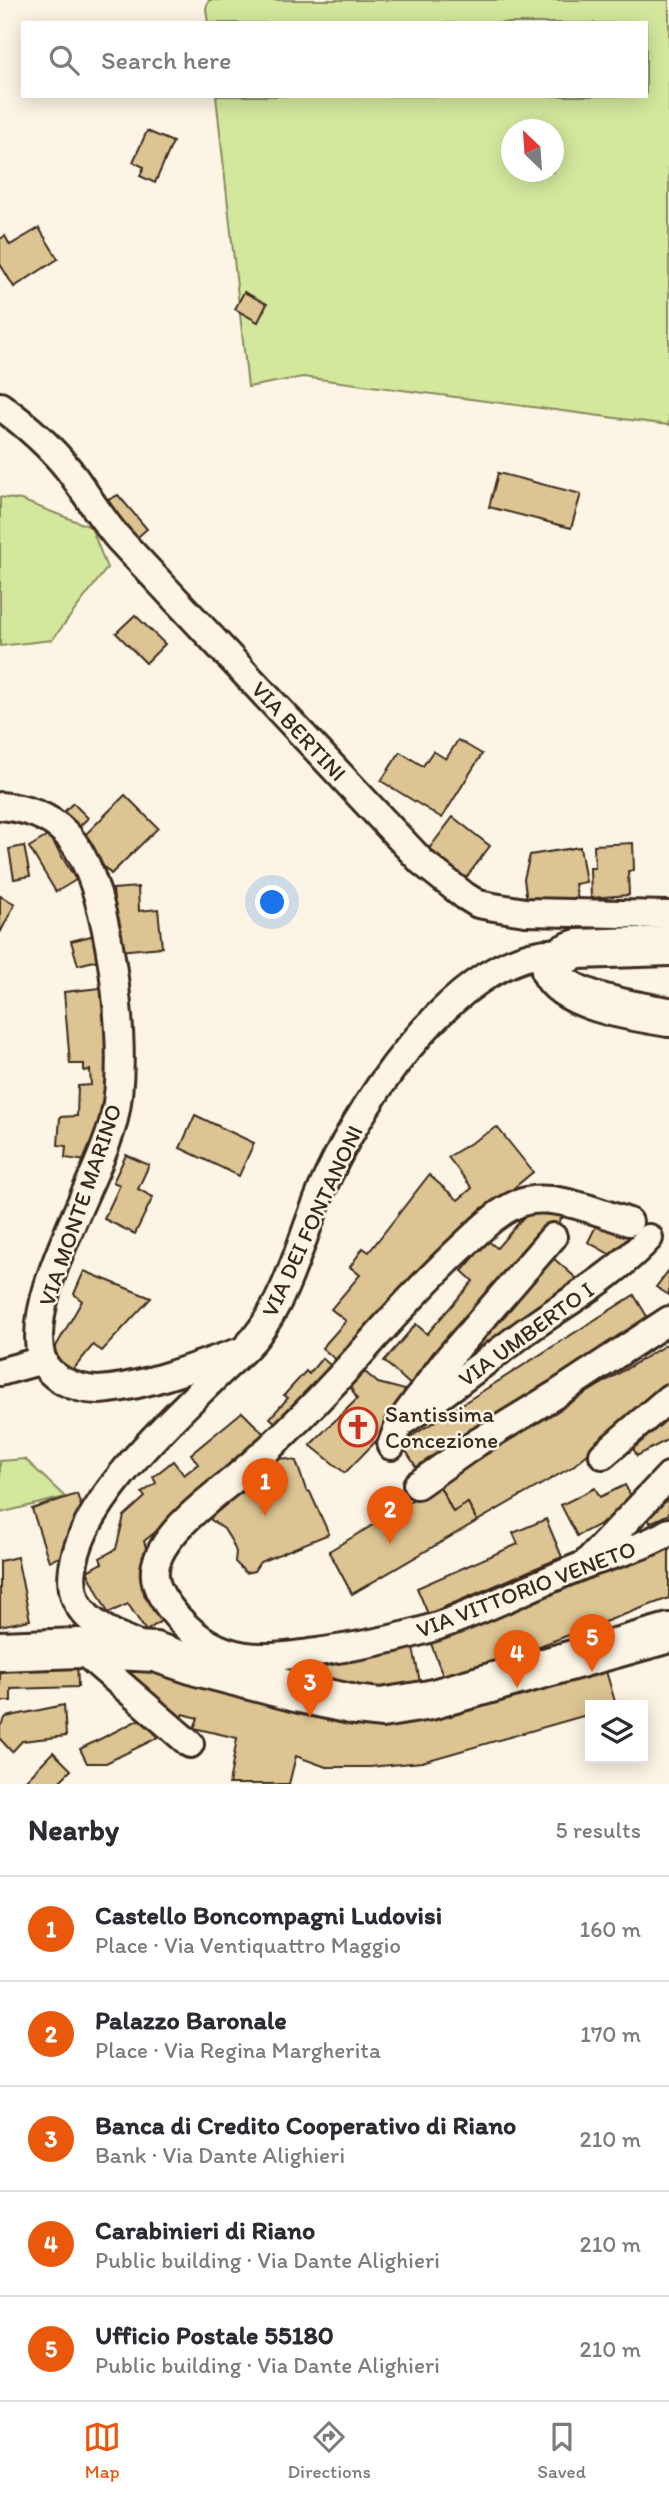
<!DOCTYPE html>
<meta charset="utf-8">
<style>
:root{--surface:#fff;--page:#f2f2f3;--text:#2b2b33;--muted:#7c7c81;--line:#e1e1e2;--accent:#ea580c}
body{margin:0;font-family:Itim,sans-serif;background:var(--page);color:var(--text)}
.controls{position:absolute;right:21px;bottom:21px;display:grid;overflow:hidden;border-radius:0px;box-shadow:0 4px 18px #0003}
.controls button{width:63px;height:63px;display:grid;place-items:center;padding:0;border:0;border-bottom:2px solid var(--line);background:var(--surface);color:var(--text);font:35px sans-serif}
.compass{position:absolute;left:501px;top:119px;width:63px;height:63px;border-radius:50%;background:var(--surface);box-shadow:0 4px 18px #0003;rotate:335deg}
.you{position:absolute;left:273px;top:903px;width:24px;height:24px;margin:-18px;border:5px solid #fff;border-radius:50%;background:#1a73e8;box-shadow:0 0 0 10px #1a73e833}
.badge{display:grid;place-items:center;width:46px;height:46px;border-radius:50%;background:var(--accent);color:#fff;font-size:23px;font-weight:700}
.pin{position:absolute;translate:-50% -58px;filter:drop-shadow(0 2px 4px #0008)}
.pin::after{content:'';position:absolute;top:37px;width:24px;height:21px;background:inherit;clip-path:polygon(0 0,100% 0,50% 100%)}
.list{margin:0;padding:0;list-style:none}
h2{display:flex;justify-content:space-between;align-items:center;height:91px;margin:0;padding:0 28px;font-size:30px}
h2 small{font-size:23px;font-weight:400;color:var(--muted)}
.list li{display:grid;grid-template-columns:46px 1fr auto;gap:21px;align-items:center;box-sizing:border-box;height:105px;padding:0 28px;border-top:2px solid var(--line)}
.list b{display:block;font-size:26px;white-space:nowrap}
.list p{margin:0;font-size:23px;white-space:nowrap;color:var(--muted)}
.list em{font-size:23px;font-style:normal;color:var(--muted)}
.icon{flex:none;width:38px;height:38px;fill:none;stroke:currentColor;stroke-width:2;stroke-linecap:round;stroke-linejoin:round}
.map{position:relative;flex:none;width:669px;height:1784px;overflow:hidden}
.search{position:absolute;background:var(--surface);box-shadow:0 4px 18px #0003;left:21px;right:21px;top:21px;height:77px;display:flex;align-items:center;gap:18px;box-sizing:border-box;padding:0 24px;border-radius:0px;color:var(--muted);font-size:26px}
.sheet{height:616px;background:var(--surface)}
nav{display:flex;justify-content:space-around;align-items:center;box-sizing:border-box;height:98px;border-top:2px solid var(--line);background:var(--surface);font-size:19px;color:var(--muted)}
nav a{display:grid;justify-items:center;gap:4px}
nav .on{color:var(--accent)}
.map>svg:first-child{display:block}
.green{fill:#d3e89d;stroke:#87895e;stroke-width:2;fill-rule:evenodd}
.building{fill:#dcc493;stroke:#3b2a1e;stroke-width:2}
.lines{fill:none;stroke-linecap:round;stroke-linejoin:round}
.minor-casing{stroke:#3b2a1e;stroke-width:32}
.secondary-casing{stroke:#3b2a1e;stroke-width:44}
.minor{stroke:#fcf5e5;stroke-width:26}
.secondary{stroke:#fcf5e5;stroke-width:38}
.labels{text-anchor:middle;stroke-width:5;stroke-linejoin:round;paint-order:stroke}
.street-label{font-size:23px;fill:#3b2a1e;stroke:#fcf5e5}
.poi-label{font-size:23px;fill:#3b2a1e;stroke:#fcf5e5;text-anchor:start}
</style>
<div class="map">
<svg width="669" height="1784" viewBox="0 0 669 1784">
<rect width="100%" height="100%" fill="#fcf5e5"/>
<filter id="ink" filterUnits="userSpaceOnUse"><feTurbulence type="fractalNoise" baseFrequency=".0143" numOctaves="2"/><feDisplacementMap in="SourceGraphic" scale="14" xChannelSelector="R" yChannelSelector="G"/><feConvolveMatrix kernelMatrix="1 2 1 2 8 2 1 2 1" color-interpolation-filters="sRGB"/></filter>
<g filter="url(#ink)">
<!-- green -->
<g class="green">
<path d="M209 0H669V425L303 377 248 387 216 96H646V23H208L206 8ZM512 130H554V172H512Z"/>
<polygon points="0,497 21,500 91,527 107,568 52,640 0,646"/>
<polygon points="25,1459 65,1497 0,1513 0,1461"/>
</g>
<!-- building -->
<g class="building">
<polygon points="147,131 173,142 155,183 140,176 144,167 133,162"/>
<polygon points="39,228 58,259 14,287 0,264 0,239 5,236 10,245"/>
<polygon points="244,292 267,304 258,322 235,309"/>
<polygon points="498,473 581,494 571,528 489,507"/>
<polygon points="118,495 147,529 132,542 100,504"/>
<polygon points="135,615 165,644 146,663 116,633"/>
<polygon points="458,740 482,754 442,818 381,781 400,752 423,766 433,751 446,759"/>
<polygon points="125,795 158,828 111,874 79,841"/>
<polygon points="73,803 88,818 76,830 59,817"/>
<polygon points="453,817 490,846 465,879 428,850"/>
<polygon points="49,835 76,880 56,892 29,847"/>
<polygon points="633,843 634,870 628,871 629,895 591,898 590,868 595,868 594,845"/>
<polygon points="24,846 30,876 14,879 9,849"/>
<polygon points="580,847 586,882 575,884 578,901 528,908 524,879 530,855"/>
<polygon points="138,887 139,911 158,909 162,947 118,951 113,889"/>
<polygon points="0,896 15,904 0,933"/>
<polygon points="95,935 102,959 78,965 71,941"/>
<polygon points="109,987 114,1093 93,1162 65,1158 66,1146 58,1145 60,1117 77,1116 78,1086 91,1085 90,1070 84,1071 84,1064 70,1064 64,992"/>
<polygon points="195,1115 254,1143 239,1176 180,1148"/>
<polygon points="497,1127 533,1172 444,1246 342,1365 322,1348 346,1321 331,1309 360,1275 350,1267 363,1248 369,1252 429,1175 458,1200 472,1188 448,1157"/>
<polygon points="126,1155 149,1165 138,1189 153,1197 135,1234 104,1219 120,1185 113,1182"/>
<polygon points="534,1205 563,1217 415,1389 384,1361 416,1324 427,1334 473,1281 462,1271 488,1241 497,1248"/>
<polygon points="598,1222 637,1240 620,1260 588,1242"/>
<polygon points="545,1251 583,1284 457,1374 450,1367"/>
<polygon points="669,1270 669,1295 656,1287"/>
<polygon points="84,1271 151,1298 102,1351 93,1345 72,1371 51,1355 82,1301 74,1294"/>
<polygon points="634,1295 651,1323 418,1470 401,1443"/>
<polygon points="669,1343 669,1387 572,1467 477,1521 468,1503 453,1512 438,1483"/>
<polygon points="322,1358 337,1371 285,1431 270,1418 288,1398 284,1395 306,1371 309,1374"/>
<polygon points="365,1372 378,1383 413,1392 378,1439 345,1473 310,1445 357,1399 350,1386"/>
<polygon points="669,1405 669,1439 637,1456 629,1440"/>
<polygon points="242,1412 271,1441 144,1541 167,1617 146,1631 128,1604 108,1613 87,1571 102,1563 100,1558 116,1549 124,1516 145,1497 142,1493 156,1483 153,1477 173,1461 184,1475 198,1464 191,1454"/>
<polygon points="282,1458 296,1461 306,1490 310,1492 329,1534 260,1562 254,1571 246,1573 235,1562 236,1552 232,1542 224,1529 211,1520 209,1512 222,1502 228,1501 261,1481 271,1474 276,1461"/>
<polygon points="438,1483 453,1512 468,1503 477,1521 352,1594 329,1551 383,1519"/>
<polygon points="625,1485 636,1505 577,1536 561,1505 595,1488 600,1497"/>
<polygon points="669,1488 669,1514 650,1523 646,1512"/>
<polygon points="77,1494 83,1512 66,1555 49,1561 32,1509"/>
<polygon points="546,1519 562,1557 428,1614 417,1588 518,1544 513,1533"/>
<polygon points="669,1543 669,1598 445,1681 427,1633"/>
<polygon points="17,1557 30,1620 0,1626 0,1561"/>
<polygon points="411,1638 420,1682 372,1692 306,1679 310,1657"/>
<polygon points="77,1656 78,1687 11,1689 11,1701 0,1701 0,1659"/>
<polygon points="129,1658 287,1702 603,1661 616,1705 590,1705 590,1714 422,1762 370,1767 326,1767 296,1756 289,1784 229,1784 237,1738 194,1728 198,1718 183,1714 180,1719 124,1674"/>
<polygon points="64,1705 66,1736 22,1741 12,1752 0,1739 0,1726 6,1717"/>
<polygon points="146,1716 157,1738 106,1763 87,1763 80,1749"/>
<polygon points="53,1752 71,1770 57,1784 22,1784"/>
</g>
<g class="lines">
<defs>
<g id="minor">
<path d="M0 406C25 424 50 446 69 470 86 493 99 516 118 538L422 862 465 896 478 904 494 907 525 912 669 915"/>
<path d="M0 806C59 811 81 841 97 894 114 952 128 1060 114 1119 99 1181 23 1297 42 1359 46 1370 54 1376 63 1381 75 1387 86 1390 99 1390 145 1387 192 1367 236 1353"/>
<path d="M629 1222C597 1212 549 1190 517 1204 496 1213 480 1230 464 1245 431 1276 401 1308 371 1342 328 1391 283 1438 233 1480 208 1500 158 1537 155 1570 153 1588 167 1605 178 1618 222 1667 266 1659 324 1651 366 1645 409 1637 449 1622 495 1605 538 1583 584 1565 612 1554 643 1548 669 1532"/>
<polyline points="0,1372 43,1360"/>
<path d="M399 1424C443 1396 483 1363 525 1332 568 1301 613 1277 649 1238"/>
<polyline points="391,1446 399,1424 444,1363 553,1237"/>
<polyline points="603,1455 669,1398"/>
<polyline points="417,1485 478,1442 555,1395 669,1320"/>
<polyline points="588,1561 669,1476"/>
<path d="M138 1645C102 1629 66 1615 73 1568 81 1503 166 1425 212 1380 227 1365 244 1352 257 1335 292 1290 303 1228 328 1176 365 1096 465 944 566 953"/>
<polyline points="79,1648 190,1744"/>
</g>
<g id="secondary">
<path d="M669 946 578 949C565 953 555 958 551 971 564 1002 639 1012 669 1017"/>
<polyline points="0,1651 79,1648 155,1652 197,1666 300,1693 355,1705 381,1708 430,1700 669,1633"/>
</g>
</defs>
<!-- minor casing -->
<use href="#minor" class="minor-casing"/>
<!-- secondary casing -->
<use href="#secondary" class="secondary-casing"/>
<!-- minor -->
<use href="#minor" class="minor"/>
<!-- secondary -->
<use href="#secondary" class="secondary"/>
</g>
</g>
<!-- icons -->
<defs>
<symbol id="church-ring" viewBox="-11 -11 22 22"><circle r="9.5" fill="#fcf5e5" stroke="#c8321e" stroke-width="1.5"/><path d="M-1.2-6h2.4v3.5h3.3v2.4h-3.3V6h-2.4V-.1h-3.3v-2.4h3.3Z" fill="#c8321e"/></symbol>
</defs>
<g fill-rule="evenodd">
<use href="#church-ring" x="336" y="1405" width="44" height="44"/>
</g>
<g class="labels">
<!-- street labels -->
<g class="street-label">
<text transform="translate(299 731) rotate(47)" y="8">VIA BERTINI</text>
<text transform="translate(80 1205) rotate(-71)" y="8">VIA MONTE MARINO</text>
<text transform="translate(312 1221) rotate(-65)" y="8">VIA DEI FONTANONI</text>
<text transform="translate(526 1334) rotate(-36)" y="8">VIA UMBERTO I</text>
<text transform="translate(526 1589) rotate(-21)" y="8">VIA VITTORIO VENETO</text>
</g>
<!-- poi labels -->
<g class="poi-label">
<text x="385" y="1422">Santissima<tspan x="385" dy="26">Concezione</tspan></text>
</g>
</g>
</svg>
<div class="controls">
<button><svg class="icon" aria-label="layers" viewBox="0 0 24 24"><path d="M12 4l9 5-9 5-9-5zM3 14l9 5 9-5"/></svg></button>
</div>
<svg class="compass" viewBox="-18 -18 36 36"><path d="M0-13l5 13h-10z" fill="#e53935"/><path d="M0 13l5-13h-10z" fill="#7c7c81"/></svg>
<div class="you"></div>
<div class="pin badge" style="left:265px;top:1516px">1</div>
<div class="pin badge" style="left:390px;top:1544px">2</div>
<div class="pin badge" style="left:310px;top:1717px">3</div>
<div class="pin badge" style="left:517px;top:1688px">4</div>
<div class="pin badge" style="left:592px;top:1672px">5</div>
<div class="search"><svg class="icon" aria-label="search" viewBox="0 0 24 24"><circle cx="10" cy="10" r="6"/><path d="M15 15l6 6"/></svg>Search here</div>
</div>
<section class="sheet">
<h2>Nearby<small>5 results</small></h2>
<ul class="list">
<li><span class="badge">1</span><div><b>Castello Boncompagni Ludovisi</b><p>Place · Via Ventiquattro Maggio</p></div><em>160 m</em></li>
<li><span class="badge">2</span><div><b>Palazzo Baronale</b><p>Place · Via Regina Margherita</p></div><em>170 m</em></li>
<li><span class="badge">3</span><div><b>Banca di Credito Cooperativo di Riano</b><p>Bank · Via Dante Alighieri</p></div><em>210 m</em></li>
<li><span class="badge">4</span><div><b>Carabinieri di Riano</b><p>Public building · Via Dante Alighieri</p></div><em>210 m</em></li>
<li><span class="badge">5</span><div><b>Ufficio Postale 55180</b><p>Public building · Via Dante Alighieri</p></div><em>210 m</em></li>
</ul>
</section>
<nav>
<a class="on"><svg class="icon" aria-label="map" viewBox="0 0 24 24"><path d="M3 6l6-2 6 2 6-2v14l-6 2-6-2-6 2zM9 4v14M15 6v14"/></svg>Map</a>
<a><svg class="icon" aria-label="directions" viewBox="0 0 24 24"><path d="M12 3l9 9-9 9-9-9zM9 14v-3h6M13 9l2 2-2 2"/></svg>Directions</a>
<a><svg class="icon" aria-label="saved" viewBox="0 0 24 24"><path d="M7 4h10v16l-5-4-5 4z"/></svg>Saved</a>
</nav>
